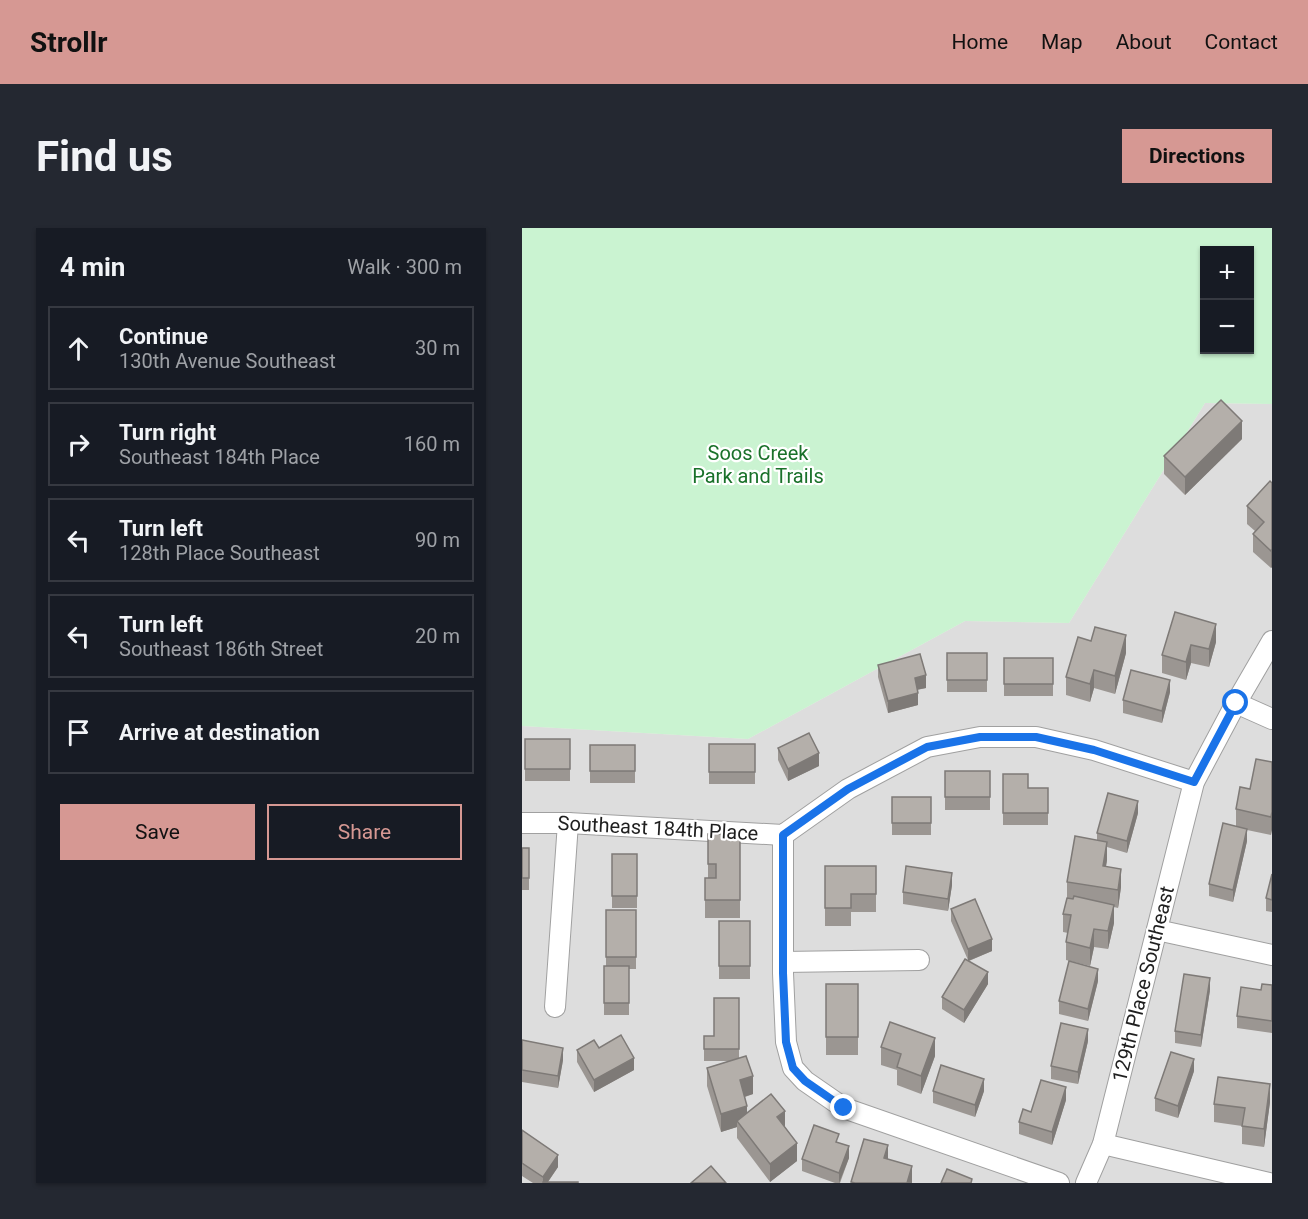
<!DOCTYPE html>
<meta charset="utf-8">
<style>
:root{--surface:#171b24;--page:#242831;--text:#f1f3f6;--muted:#9ea1a6;--line:#363941;--accent:#d69893}
body{margin:0;font-family:Roboto,sans-serif;background:var(--page);color:var(--text)}
.controls{position:absolute;right:18px;top:18px;display:grid;overflow:hidden;border-radius:0px;box-shadow:0 2px 4px #0004}
.controls button{width:54px;height:54px;display:grid;place-items:center;padding:0;border:0;border-bottom:2px solid var(--line);background:var(--surface);color:var(--text);font:30px sans-serif}
.stop{position:absolute;width:18px;height:18px;margin:-14px;border:4px solid #1a73e8;border-radius:50%;background:#fff}
.stop.end{background:#1a73e8;border-color:#fff;box-shadow:0 2px 6px #0008}
.list{margin:0;padding:0;list-style:none}
h2{display:flex;justify-content:space-between;align-items:center;height:78px;margin:0;padding:0 24px;font-size:26px}
h2 small{font-size:20px;font-weight:400;color:var(--muted)}
.list li{display:grid;grid-template-columns:39px 1fr auto;gap:18px;align-items:center;box-sizing:border-box;height:84px;margin:0 12px 12px;padding:0 12px;border:2px solid var(--line);border-radius:0px}
.list b{display:block;font-size:22px;white-space:nowrap}
.list p{margin:0;font-size:20px;white-space:nowrap;color:var(--muted)}
.list em{font-size:20px;font-style:normal;color:var(--muted)}
.actions{display:flex;gap:12px;padding:18px 24px}
.actions a{flex:1;padding:14px 0;border:2px solid var(--accent);border-radius:0px;text-align:center;font-size:21px;color:var(--accent)}
.actions .main{background:var(--accent);color:#111}
.icon{flex:none;width:33px;height:33px;fill:none;stroke:currentColor;stroke-width:2;stroke-linecap:round;stroke-linejoin:round}
.map{position:relative;flex:none;width:750px;height:955px;overflow:hidden;border-radius:0px}
header{display:flex;align-items:center;gap:36px;box-sizing:border-box;height:84px;padding:0 30px;background:var(--accent);color:#111}
header strong{font-size:28px}
nav{display:flex;gap:33px;margin-inline-start:auto;font-size:21px}
.intro{display:flex;align-items:center;justify-content:space-between;box-sizing:border-box;height:144px;padding:0 36px}
h1{margin:0;font-size:42px}
.button{padding:15px 27px;border-radius:0px;background:var(--accent);color:#111;font-size:21px;font-weight:700}
main{display:flex;gap:36px;padding:0 36px}
aside{flex:1;background:var(--surface);border-radius:0px;box-shadow:0 2px 4px #0004}
.map>svg:first-child{display:block}
.residential{fill:#ddd}
.park{fill:#caf3d1;fill-rule:evenodd}
.lines{fill:none;stroke-linecap:round;stroke-linejoin:round}
.minor-casing{stroke:#a0a0a0;stroke-width:22}
.minor{stroke:#fff;stroke-width:20}
.wall{fill:#9b9692}
.shaded-wall{fill:#7e7a77}
.building{fill:#b4afaa;stroke:#7e7a77;stroke-width:1.5}
.route{stroke:#1a73e8;stroke-width:8}
.labels{text-anchor:middle;stroke-width:4.5;stroke-linejoin:round;paint-order:stroke}
.park-label{font-size:20px;fill:#1a712a;stroke:#fff}
.street-label{font-size:20px;fill:#1f1f1f;stroke:#fff}
</style>
<header>
<strong>Strollr</strong>
<nav><a>Home</a><a>Map</a><a>About</a><a>Contact</a></nav>
</header>
<div class="intro"><h1>Find us</h1><a class="button">Directions</a></div>
<main>
<aside>
<h2>4 min<small>Walk · 300 m</small></h2>
<ul class="list">
<li><svg class="icon" aria-label="ahead" viewBox="0 0 24 24"><path d="M12 20V5M6 11l6-6 6 6"/></svg><div><b>Continue</b><p>130th Avenue Southeast</p></div><em>30 m</em></li>
<li><svg class="icon" aria-label="right" viewBox="0 0 24 24"><path d="M7 20v-9h11M14 6l5 5-5 5"/></svg><div><b>Turn right</b><p>Southeast 184th Place</p></div><em>160 m</em></li>
<li><svg class="icon" aria-label="left" viewBox="0 0 24 24"><path d="M17 20v-9H6M10 6l-5 5 5 5"/></svg><div><b>Turn left</b><p>128th Place Southeast</p></div><em>90 m</em></li>
<li><svg class="icon" aria-label="left" viewBox="0 0 24 24"><path d="M17 20v-9H6M10 6l-5 5 5 5"/></svg><div><b>Turn left</b><p>Southeast 186th Street</p></div><em>20 m</em></li>
<li><svg class="icon" aria-label="arrive" viewBox="0 0 24 24"><path d="M6 21V4h12l-3 4 3 4H6"/></svg><div><b>Arrive at destination</b></div></li>
</ul>
<div class="actions"><a class="main">Save</a><a>Share</a></div>
</aside>
<div class="map">
<svg width="750" height="955" viewBox="0 0 750 955">
<rect width="100%" height="100%" fill="#efede7"/>
<!-- residential -->
<polygon class="residential" points="683,175 750,176 750,955 0,955 0,498 226,511 443,393 547,395"/>
<!-- park -->
<path class="park" d="M0 0H750V176L683 175 547 395 443 393 226 511 0 498ZM682 22H728V122H682Z"/>
<g class="lines">
<defs>
<g id="minor">
<polyline points="714,475 750,491"/>
<polyline points="0,595 46,595 261,607 326,561 405,519 458,509 514,509 572,522 672,554"/>
<polyline points="261,607 261,745 264,814 271,840 283,853 322,880 537,955"/>
<polyline points="635,702 750,727"/>
<polyline points="261,734 397,732"/>
<polyline points="33,779 46,595"/>
<polyline points="581,916 747,955"/>
<polyline points="564,955 581,916 672,554 714,475 750,413"/>
</g>
</defs>
<!-- minor casing -->
<use href="#minor" class="minor-casing"/>
<!-- minor -->
<use href="#minor" class="minor"/>
</g>
<!-- wall -->
<g class="wall">
<polygon points="720,211 663,267 642,246 642,228"/>
<polygon points="750,255 750,339 749,340 731,324 731,306 733,303 725,296 725,278"/>
<polygon points="653,384 694,414 687,439 669,435 664,452 640,445 640,427"/>
<rect x="425" y="425" width="40" height="39"/>
<polygon points="604,425 593,466 572,460 568,474 544,467 544,449"/>
<rect x="482" y="430" width="49" height="38"/>
<polygon points="356,437 404,460 395,462 396,477 366,485 356,449"/>
<polygon points="648,464 640,495 601,485 601,472"/>
<rect x="3" y="511" width="45" height="42"/>
<rect x="187" y="516" width="46" height="40"/>
<rect x="68" y="517" width="45" height="38"/>
<polygon points="256,520 297,538 266,553 256,532"/>
<polygon points="750,534 749,607 725,602 725,613 711,674 687,668 687,656 714,598 714,581 728,561"/>
<rect x="423" y="543" width="45" height="39"/>
<polygon points="481,546 506,560 526,560 526,597 481,597"/>
<rect x="370" y="569" width="39" height="38"/>
<polygon points="616,585 605,625 585,619 585,632 584,638 599,659 596,680 592,679 592,695 586,721 572,719 568,738 544,732 544,714 546,705 541,704 541,686 545,670 545,654 575,612 575,605"/>
<polygon points="186,606 218,606 218,690 183,690 183,650 186,650"/>
<rect x="0" y="620" width="7" height="42"/>
<rect x="90" y="626" width="25" height="54"/>
<polygon points="303,638 354,638 354,684 329,684 329,698 303,698"/>
<polygon points="750,646 750,684 744,683 744,670"/>
<polygon points="430,657 426,683 381,676 381,664"/>
<polygon points="429,681 470,723 447,733 466,756 442,795 420,781 420,769 446,732 429,693"/>
<polygon points="84,682 114,682 114,741 107,741 107,787 82,787 82,738 84,738"/>
<rect x="197" y="693" width="31" height="58"/>
<polygon points="576,753 566,793 537,786 537,773"/>
<rect x="304" y="756" width="32" height="71"/>
<polygon points="750,757 750,805 715,800 715,788 739,762"/>
<polygon points="688,762 679,819 653,815 653,803"/>
<polygon points="217,770 217,830 231,866 223,869 225,884 263,899 275,933 248,954 215,910 215,899 199,904 185,858 185,840 207,833 182,833 182,808 192,808"/>
<polygon points="0,812 41,832 36,860 0,854"/>
<polygon points="566,813 556,856 529,851 529,838"/>
<polygon points="359,819 413,828 399,866 375,857 375,842 359,837"/>
<polygon points="77,820 112,842 72,864 55,834 55,822"/>
<polygon points="672,843 656,890 633,883 633,870"/>
<polygon points="411,863 462,863 453,889 411,875"/>
<polygon points="544,872 530,917 497,906 497,894 509,884"/>
<polygon points="748,874 742,919 720,916 720,898 692,894 692,876"/>
<polygon points="0,902 36,939 26,954 56,955 11,955 0,948"/>
<polygon points="317,915 327,930 318,955 313,955 280,943 280,931"/>
</g>
<!-- shaded-wall -->
<g class="shaded-wall">
<polygon points="720,193 720,211 663,267 663,249"/>
<polygon points="750,321 750,339 749,340 749,323"/>
<polygon points="694,396 694,414 687,439 687,421"/>
<polygon points="604,407 604,425 593,466 593,448"/>
<polygon points="669,417 669,435 664,452 664,434"/>
<polygon points="572,442 572,460 568,474 568,456"/>
<polygon points="404,447 404,460 393,462 393,450"/>
<polygon points="648,452 648,464 640,495 640,483"/>
<polygon points="396,465 396,477 366,485 366,473"/>
<polygon points="297,525 297,538 266,553 266,541"/>
<polygon points="616,573 616,585 605,625 605,613"/>
<polygon points="750,584 750,602 749,607 749,589"/>
<polygon points="725,601 725,613 711,674 711,662"/>
<polygon points="585,614 585,632 581,656 581,638"/>
<polygon points="599,641 599,659 596,680 596,662"/>
<polygon points="430,645 430,657 426,683 426,671"/>
<polygon points="592,677 592,695 586,721 586,703"/>
<polygon points="572,701 572,719 568,738 568,720"/>
<polygon points="470,711 470,723 446,733 446,721"/>
<polygon points="576,741 576,753 566,793 566,781"/>
<polygon points="466,744 466,756 442,795 442,782"/>
<polygon points="688,750 688,762 679,819 679,807"/>
<polygon points="566,801 566,813 556,856 556,844"/>
<polygon points="413,810 413,828 399,866 399,848"/>
<polygon points="41,820 41,832 36,860 36,848"/>
<polygon points="112,830 112,842 72,864 72,852"/>
<polygon points="672,831 672,843 656,890 656,878"/>
<polygon points="231,848 231,866 218,870 218,852"/>
<polygon points="462,851 462,863 453,889 453,877"/>
<polygon points="748,856 748,874 742,919 742,901"/>
<polygon points="544,859 544,872 530,917 530,904"/>
<polygon points="225,878 225,896 215,893 215,899 199,904 199,886"/>
<polygon points="263,883 263,901 255,889"/>
<polygon points="275,915 275,933 248,954 248,936"/>
<polygon points="366,917 366,935 362,930"/>
<polygon points="327,918 327,930 317,955 317,945"/>
<polygon points="36,927 36,939 25,955 21,955 21,949"/>
<polygon points="390,938 390,955 385,955"/>
</g>
<!-- building -->
<g class="building">
<polygon points="699,172 720,193 663,249 642,228"/>
<polygon points="748,253 750,255 750,321 749,323 731,306 742,294 725,278"/>
<polygon points="653,384 694,396 687,421 669,417 664,434 640,427"/>
<polygon points="573,399 604,407 593,448 572,442 568,456 544,449 556,409 569,413"/>
<rect x="425" y="425" width="40" height="27"/>
<polygon points="398,426 404,447 393,450 396,465 366,473 356,437"/>
<rect x="482" y="430" width="49" height="26"/>
<polygon points="609,442 648,452 640,483 601,472"/>
<polygon points="287,505 297,525 266,541 256,520"/>
<rect x="3" y="511" width="45" height="30"/>
<rect x="187" y="516" width="46" height="28"/>
<rect x="68" y="517" width="45" height="26"/>
<polygon points="734,531 750,534 750,584 749,589 714,581 718,559 728,561"/>
<rect x="423" y="543" width="45" height="26"/>
<polygon points="481,546 506,546 506,560 526,560 526,585 481,585"/>
<polygon points="586,565 616,573 605,613 575,605"/>
<rect x="370" y="569" width="39" height="26"/>
<polygon points="701,595 725,601 711,662 687,656"/>
<polygon points="186,606 218,606 218,672 183,672 183,650 194,650 194,636 186,636"/>
<polygon points="553,608 585,614 581,638 599,641 596,662 545,654"/>
<rect x="0" y="620" width="7" height="30"/>
<rect x="90" y="626" width="25" height="42"/>
<polygon points="303,638 354,638 354,666 329,666 329,680 303,680"/>
<polygon points="384,638 430,645 426,671 381,664"/>
<polygon points="750,646 750,672 744,670"/>
<polygon points="552,668 592,677 586,703 572,701 568,720 544,714 549,687 541,686 545,670 551,671"/>
<polygon points="453,671 470,711 446,721 429,681"/>
<rect x="84" y="682" width="30" height="47"/>
<rect x="197" y="693" width="31" height="45"/>
<polygon points="443,731 466,744 442,782 420,769"/>
<polygon points="547,733 576,741 566,781 537,773"/>
<rect x="82" y="738" width="25" height="37"/>
<polygon points="662,746 688,750 679,807 653,803"/>
<rect x="304" y="756" width="32" height="53"/>
<polygon points="740,756 750,757 750,793 715,788 719,759 739,762"/>
<polygon points="192,770 217,770 217,821 182,821 182,808 192,808"/>
<polygon points="368,794 413,810 399,848 375,839 379,826 359,819"/>
<polygon points="539,795 566,801 556,844 529,838"/>
<polygon points="99,807 112,830 72,852 55,822 72,812 77,820"/>
<polygon points="0,812 41,820 36,848 0,842"/>
<polygon points="649,824 672,831 656,878 633,870"/>
<polygon points="224,828 231,848 218,852 225,878 199,886 185,840"/>
<polygon points="419,837 462,851 453,877 411,863"/>
<polygon points="696,849 748,856 742,901 720,898 723,880 692,876"/>
<polygon points="519,852 544,859 530,904 497,894 501,881 509,884"/>
<polygon points="249,866 263,883 255,889 275,915 248,936 215,893"/>
<polygon points="292,897 317,906 314,914 327,918 317,945 280,931"/>
<polygon points="0,902 36,927 21,949 0,935"/>
<polygon points="342,911 366,917 362,930 390,938 385,955 333,955 329,954"/>
<polygon points="189,938 204,955 169,955"/>
<polygon points="425,941 450,951 449,955 419,955"/>
<rect x="21" y="954" width="35" height="1"/>
</g>
<g class="lines">
<!-- route -->
<polyline class="route" points="322,880 283,853 271,840 264,814 261,745 261,607 326,561 405,519 458,509 514,509 572,522 672,554 714,475"/>
</g>
<g class="labels">
<!-- park labels -->
<g class="park-label">
<text x="236" y="232">Soos Creek<tspan x="236" dy="23">Park and Trails</tspan></text>
</g>
<!-- street labels -->
<g class="street-label">
<text transform="translate(136 600) rotate(3)" y="7">Southeast 184th Place</text>
<text transform="translate(621 756) rotate(-76)" y="7">129th Place Southeast</text>
</g>
</g>
</svg>
<div class="controls">
<button>+</button>
<button>−</button>
</div>
<div class="stop" style="left:714px;top:475px"></div>
<div class="stop end" style="left:322px;top:880px"></div>
</div>
</main>
